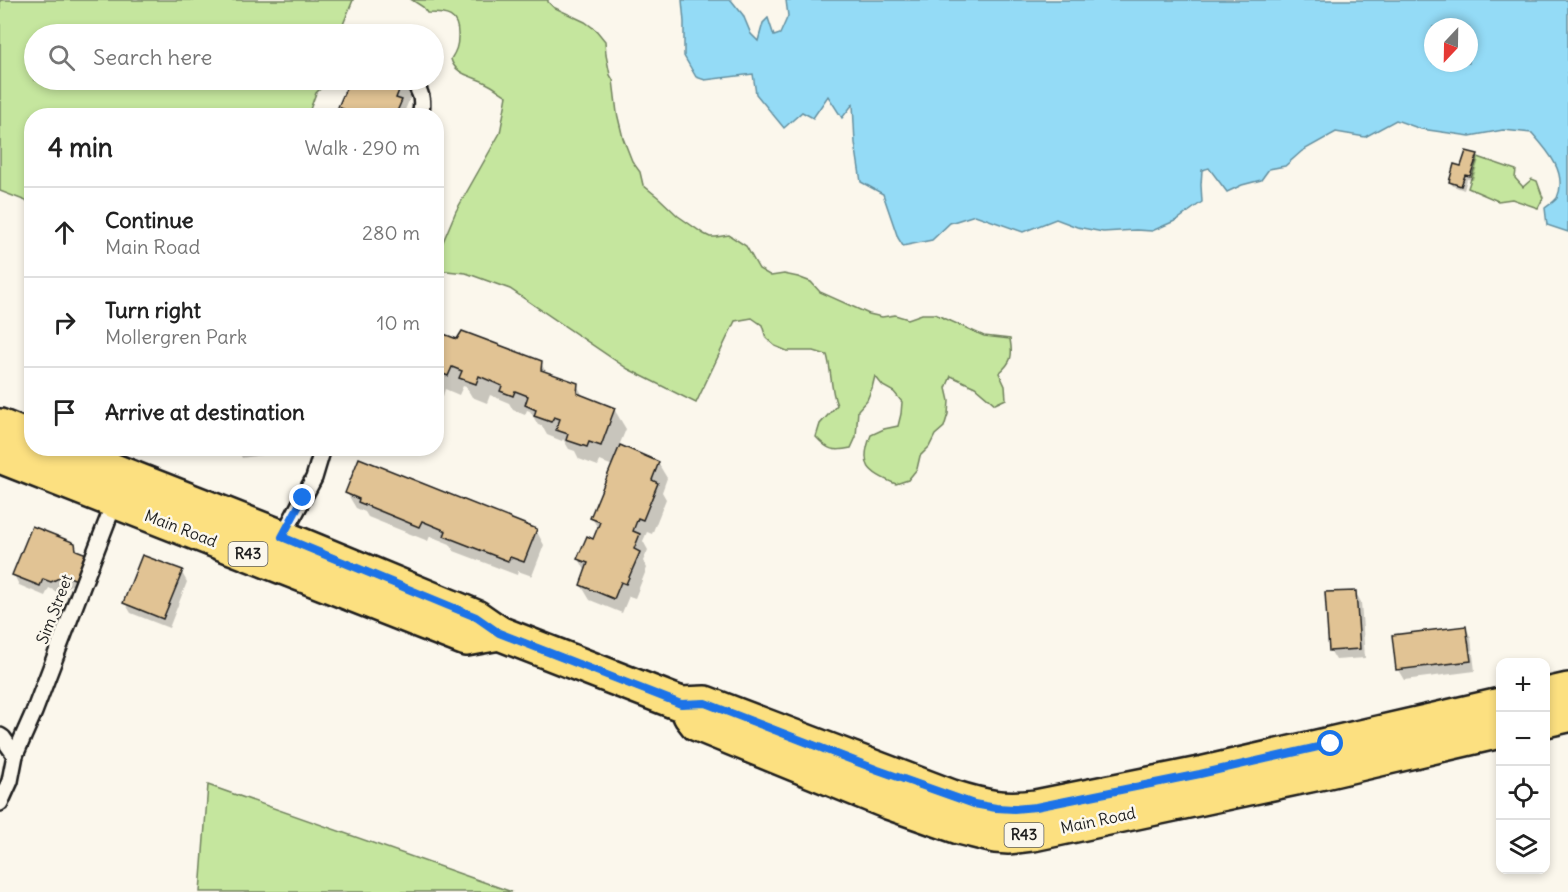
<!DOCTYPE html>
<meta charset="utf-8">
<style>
:root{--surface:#fff;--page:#f2f2f2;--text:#222;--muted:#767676;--line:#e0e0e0}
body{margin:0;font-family:Delius,sans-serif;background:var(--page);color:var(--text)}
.controls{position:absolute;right:18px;bottom:18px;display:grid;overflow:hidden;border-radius:12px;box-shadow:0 3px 9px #0003}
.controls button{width:54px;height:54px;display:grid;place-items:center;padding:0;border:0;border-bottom:2px solid var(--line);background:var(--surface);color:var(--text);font:30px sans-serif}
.compass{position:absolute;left:1424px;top:18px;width:54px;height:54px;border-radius:50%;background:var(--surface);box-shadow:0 3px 9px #0003;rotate:202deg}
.stop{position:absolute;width:18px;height:18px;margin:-14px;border:4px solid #1a73e8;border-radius:50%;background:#fff}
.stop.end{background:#1a73e8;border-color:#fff;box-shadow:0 2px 6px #0008}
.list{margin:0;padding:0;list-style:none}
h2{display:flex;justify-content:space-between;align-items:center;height:78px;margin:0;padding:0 24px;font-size:26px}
h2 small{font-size:20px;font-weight:400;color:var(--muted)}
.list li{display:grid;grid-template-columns:39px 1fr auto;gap:18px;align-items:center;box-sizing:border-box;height:90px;padding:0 24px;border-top:2px solid var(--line)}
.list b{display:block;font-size:22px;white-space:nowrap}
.list p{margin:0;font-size:20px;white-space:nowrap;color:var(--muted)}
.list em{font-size:20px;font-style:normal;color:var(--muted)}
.icon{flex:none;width:33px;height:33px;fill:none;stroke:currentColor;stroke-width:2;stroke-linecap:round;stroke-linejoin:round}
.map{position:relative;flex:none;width:1568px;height:892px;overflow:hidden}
.search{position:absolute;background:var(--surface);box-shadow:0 3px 9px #0003;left:24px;top:24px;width:420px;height:66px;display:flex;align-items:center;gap:15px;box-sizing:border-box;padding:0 21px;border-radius:33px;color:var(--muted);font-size:22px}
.panel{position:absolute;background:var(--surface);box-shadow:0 3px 9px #0003;left:24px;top:108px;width:420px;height:348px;border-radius:24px}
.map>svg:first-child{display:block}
.green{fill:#c5e69e;stroke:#70815d;stroke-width:1.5}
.water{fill:#94dbf6;stroke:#648f9f;stroke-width:1.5;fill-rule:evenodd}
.shadow{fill:#0003}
.building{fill:#e1c394;stroke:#1c1c1c;stroke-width:1.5}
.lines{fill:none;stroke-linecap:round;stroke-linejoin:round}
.service-casing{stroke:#1c1c1c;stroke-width:20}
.primary-casing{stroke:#1c1c1c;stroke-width:38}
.service{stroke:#fbf7ec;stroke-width:15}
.primary{stroke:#fce080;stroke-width:33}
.route{stroke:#1a73e8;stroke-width:8}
.labels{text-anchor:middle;stroke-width:5;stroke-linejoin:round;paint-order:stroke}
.shield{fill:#fbf7ec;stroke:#5f5e5a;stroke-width:1.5}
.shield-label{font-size:15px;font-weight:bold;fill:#1c1c1c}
.street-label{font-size:16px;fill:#1c1c1c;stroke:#fbf7ec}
</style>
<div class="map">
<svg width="1568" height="892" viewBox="0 0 1568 892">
<rect width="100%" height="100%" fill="#fbf7ec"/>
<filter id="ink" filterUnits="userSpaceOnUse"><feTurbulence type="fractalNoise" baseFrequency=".0167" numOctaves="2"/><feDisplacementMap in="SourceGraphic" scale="12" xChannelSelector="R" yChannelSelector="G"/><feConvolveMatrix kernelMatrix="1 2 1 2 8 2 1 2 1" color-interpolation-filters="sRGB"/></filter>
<g filter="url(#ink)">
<!-- green -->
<g class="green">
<polygon points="0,0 353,0 342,27 341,34 34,34 34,80 327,80 325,84 316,93 308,115 32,116 31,203 0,191"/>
<path d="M412 0H548V2L553 7 585 22 596 30 605 41 606 55 610 75 613 80 617 113 623 138 632 161 640 172 643 185 659 198 678 216 704 234 710 237H716L729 235 746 246 759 269 771 276 784 274 798 277 811 282 820 292 869 314 882 317 895 315 908 319 922 314H935L984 336 1010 339C1013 356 1012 362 999 373L1005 386 1006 399 995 404 975 387 951 376 946 388 949 401 948 414 944 427 935 435 929 447 920 456 917 469 908 480 896 484C868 473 859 465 871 435L884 429 898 426 901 414 902 402 894 392 883 386 875 376 872 388 867 400 858 410 856 437 851 448C833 452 828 450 816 437L820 424 837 405C830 389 832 372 827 355L814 351H787L775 346 766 338 762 325 752 318 735 321 696 403 628 369 510 289 466 273 437 270V256L456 211 500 133 507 96C500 92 493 86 486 83 473 76 455 75 451 59 456 51 458 46 458 37 459 14 447 13 427 13L423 7Z"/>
<polygon points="1478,157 1516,170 1515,178 1523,187 1532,179 1537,181 1543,198 1538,208 1512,199 1498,201 1468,188"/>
<polygon points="208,785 512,892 200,892"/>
</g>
<!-- water -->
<path class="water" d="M682 0H731L743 15 751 34 758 41 763 23 768 18 774 36 780 34 788 16 786 0H1568V232L1547 225 1545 208C1549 205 1554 202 1557 198 1568 173 1548 151 1532 133L1503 130 1470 136 1421 129 1396 120 1365 137 1336 132 1302 151 1285 166 1269 169 1261 180 1242 185 1227 192 1209 168 1202 170 1201 185 1202 202 1177 220 1152 231 1136 230 1103 232 1077 227 1056 219 1023 232 975 215 950 223 932 240 903 246 898 238 883 194 861 182 855 143 853 104 842 118 828 96 813 118 802 112 784 128 756 94 753 74 705 80 696 77 684 56V22ZM1433 27H1469V63H1433Z"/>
<!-- shadow -->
<g class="shadow">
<polygon points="363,80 398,80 402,81 411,96 405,110 409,116 345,116 340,107 359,89"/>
<polygon points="1477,156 1479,160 1473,180 1467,179 1464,190 1453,186 1450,182 1462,168"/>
<polygon points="436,333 457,341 541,363 547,374 577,385 584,398 614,409 626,429 619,446 658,463 667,478 662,492 666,499 652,534 647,532 643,541 648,550 643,561 647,568 635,598 629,596 622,613 590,600 581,585 586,572 579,559 594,541 599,530 592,518 613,466 600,461 598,466 579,459 575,451 569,449 563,439 562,441 547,435 542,426 538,425 530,411 527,410 525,415 513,410 509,403 490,395 487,403 472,397 466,387 463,386 459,395 445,389 443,396 436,393"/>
<polygon points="237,448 297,448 297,450 242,458"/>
<polygon points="347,493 536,530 544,545 532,576 518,571 517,575 454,551 450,544 430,536 428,541 368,517 365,512 356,508"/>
<polygon points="74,544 79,553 85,590 71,585 57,592 49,588 45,596 19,585 14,575"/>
<polygon points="181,571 187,582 169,628 131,613 125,603"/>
<polygon points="1355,592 1361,602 1365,658 1336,660 1330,650"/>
<polygon points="1466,628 1471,638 1475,671 1404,680 1398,670"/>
</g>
<!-- building -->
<g class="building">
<polygon points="361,80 403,80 396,98 402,100 395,116 348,116 350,112 338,107 348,84 358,87"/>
<polygon points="1466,151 1478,154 1470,176 1465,175 1461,186 1449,182 1454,164 1461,166"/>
<polygon points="436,331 457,339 462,331 542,361 541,370 578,383 577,393 615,408 601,446 589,442 587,447 566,440 568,434 556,430 560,419 554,417 551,422 534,416 536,410 525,405 528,396 515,391 513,396 500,391 502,386 479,376 476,384 459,378 462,371 452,367 448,376 436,371"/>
<polygon points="620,445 659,462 652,480 658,483 643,520 638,518 633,531 640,534 634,549 640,552 626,584 621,582 614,599 580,585 588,563 577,559 587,536 593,539 600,522 590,518"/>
<polygon points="359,458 537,529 524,562 510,557 508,561 444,536 446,531 422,521 419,527 358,502 359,499 345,493"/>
<polygon points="32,526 75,543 76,550 89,555 79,581 65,575 51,582 43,579 40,586 12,575"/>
<polygon points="142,555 183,570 163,619 123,603"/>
<polygon points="1356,591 1360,649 1329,651 1325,592"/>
<polygon points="1466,626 1471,661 1396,670 1392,635"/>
</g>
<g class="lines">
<defs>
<g id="service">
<path d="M413 80C421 93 424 100 420 116"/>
<polyline points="280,541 314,478 323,448"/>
<polyline points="0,736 3,738 15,755 10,781 0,803"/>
<polyline points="15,755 34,712 116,498"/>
</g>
<g id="primary">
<polyline points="0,426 32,439"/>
<path d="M56 448 282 537 476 617 499 633 681 704 705 703 952 797C984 807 1003 811 1036 807L1200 774 1500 705"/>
<polyline points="0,456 466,639 499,633"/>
<polyline points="1546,695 1568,690"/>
<polyline points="690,715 697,724 888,802 959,827 995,836 1009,837 1033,834 1324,772 1500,731"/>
<polyline points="1546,720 1568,715"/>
</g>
</defs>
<!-- service casing -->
<use href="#service" class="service-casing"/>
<!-- primary casing -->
<use href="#primary" class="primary-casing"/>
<!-- service -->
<use href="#service" class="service"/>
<!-- primary -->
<use href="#primary" class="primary"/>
</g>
</g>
<g class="lines" filter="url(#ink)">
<!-- route -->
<polyline class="route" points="303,498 282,537 476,617 499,633 681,704 705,703 878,770 974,804 996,808 1014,809 1036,807 1200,774 1331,744"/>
</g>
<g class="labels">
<!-- shield labels -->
<g class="shield">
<rect x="228.5" y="542" width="39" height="24" rx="4.5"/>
<rect x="1004.5" y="823" width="39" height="24" rx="4.5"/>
</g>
<g class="shield-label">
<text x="248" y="559">R43</text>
<text x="1024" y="840">R43</text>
</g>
<!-- street labels -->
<g class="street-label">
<text transform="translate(181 528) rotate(21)" y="6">Main Road</text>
<text transform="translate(54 609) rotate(-69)" y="6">Sim Street</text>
<text transform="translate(1098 820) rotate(-12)" y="6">Main Road</text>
</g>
</g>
</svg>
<div class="controls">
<button>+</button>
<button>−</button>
<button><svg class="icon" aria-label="locate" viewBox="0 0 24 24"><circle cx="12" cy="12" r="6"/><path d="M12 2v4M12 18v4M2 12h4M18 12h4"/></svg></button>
<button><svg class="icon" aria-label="layers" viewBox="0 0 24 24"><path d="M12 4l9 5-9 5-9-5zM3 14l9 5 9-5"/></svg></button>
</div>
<svg class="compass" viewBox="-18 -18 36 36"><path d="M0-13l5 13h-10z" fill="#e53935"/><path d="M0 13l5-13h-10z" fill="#767676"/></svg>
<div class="stop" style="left:1331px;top:744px"></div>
<div class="stop end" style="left:303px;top:498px"></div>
<div class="search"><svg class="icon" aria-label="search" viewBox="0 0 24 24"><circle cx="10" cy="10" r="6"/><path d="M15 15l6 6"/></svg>Search here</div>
<section class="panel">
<h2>4 min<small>Walk · 290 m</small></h2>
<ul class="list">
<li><svg class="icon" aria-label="ahead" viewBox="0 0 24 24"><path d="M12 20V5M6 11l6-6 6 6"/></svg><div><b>Continue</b><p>Main Road</p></div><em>280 m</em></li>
<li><svg class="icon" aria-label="right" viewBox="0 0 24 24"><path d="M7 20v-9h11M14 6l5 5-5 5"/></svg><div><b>Turn right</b><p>Mollergren Park</p></div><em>10 m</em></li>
<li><svg class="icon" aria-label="arrive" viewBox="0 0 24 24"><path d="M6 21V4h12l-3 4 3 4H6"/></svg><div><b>Arrive at destination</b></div></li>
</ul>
</section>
</div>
